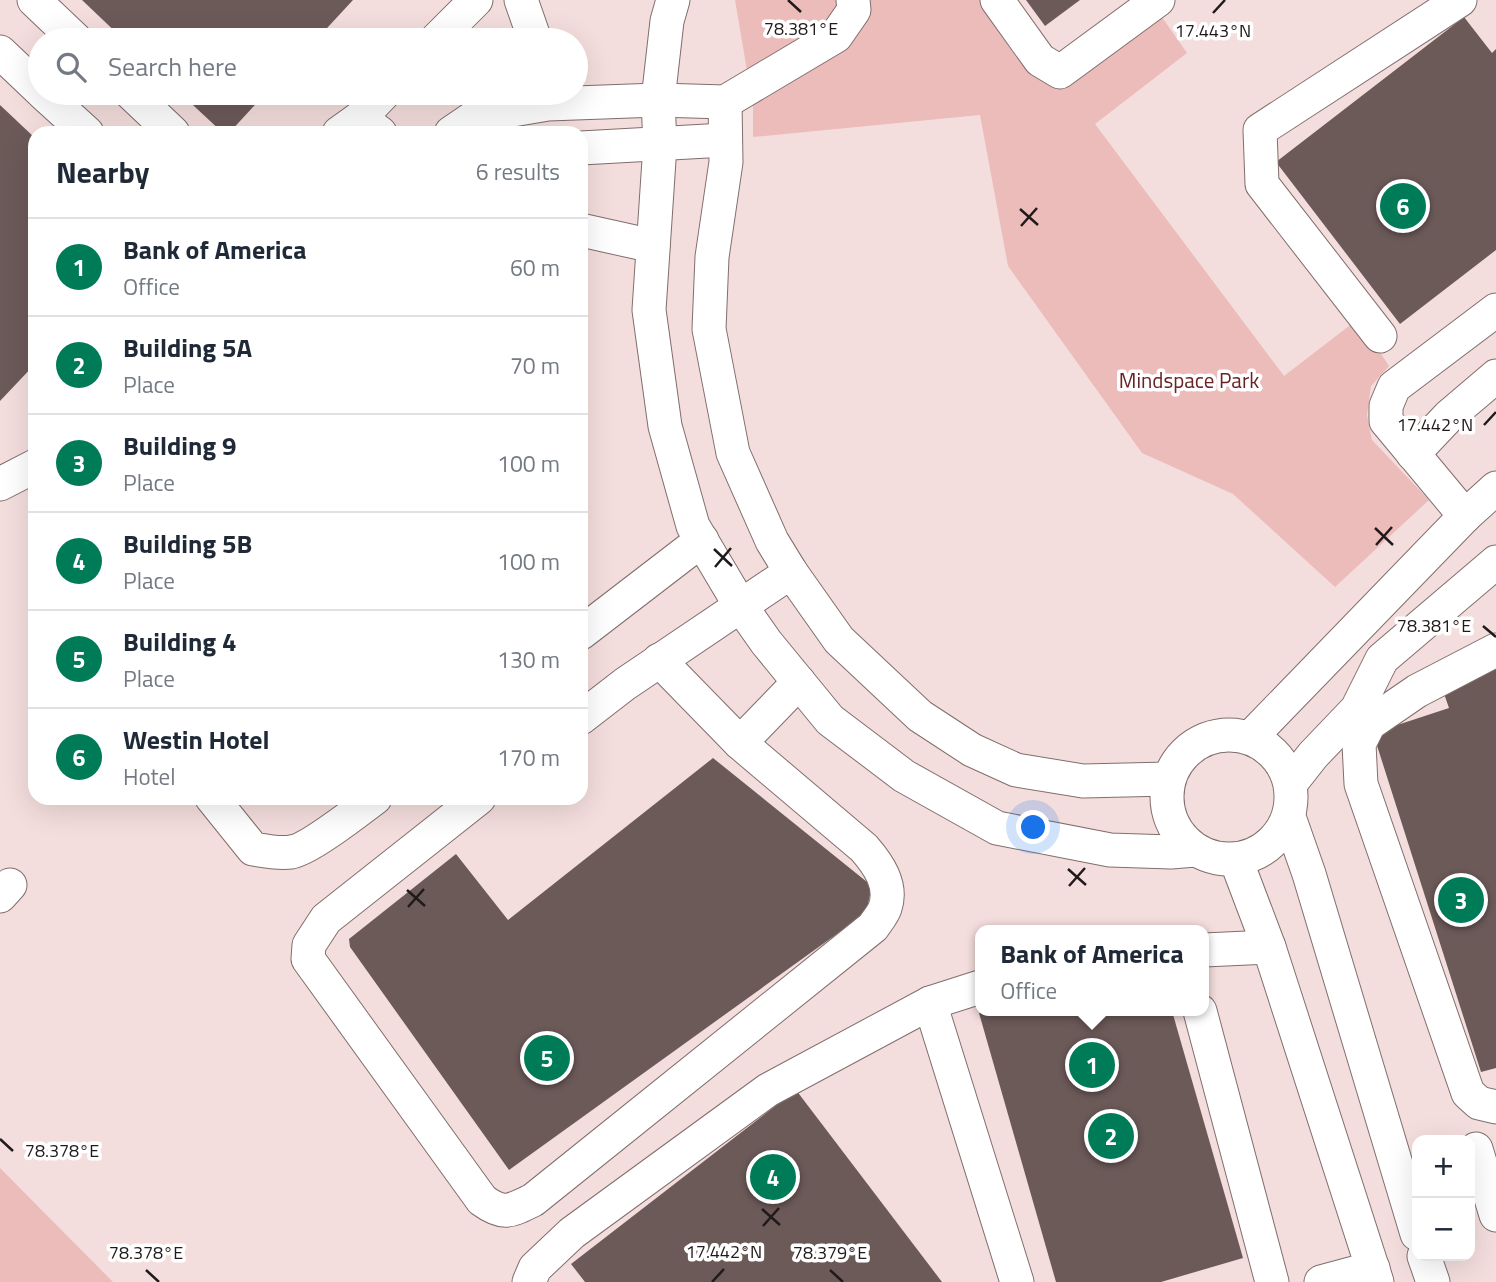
<!DOCTYPE html>
<meta charset="utf-8">
<style>
:root{--surface:#fff;--page:#f6f6f7;--text:#1f2937;--muted:#747a83;--line:#e0e1e3;--accent:#007b58}
body{margin:0;font-family:"Titillium Web",sans-serif;background:var(--page);color:var(--text)}
.controls{position:absolute;right:21px;bottom:21px;display:grid;overflow:hidden;border-radius:14px;box-shadow:0 7px 28px #0002}
.controls button{width:63px;height:63px;display:grid;place-items:center;padding:0;border:0;border-bottom:2px solid var(--line);background:var(--surface);color:var(--text);font:35px sans-serif}
.you{position:absolute;left:1034px;top:828px;width:24px;height:24px;margin:-18px;border:5px solid #fff;border-radius:50%;background:#1a73e8;box-shadow:0 0 0 10px #1a73e833}
.badge{display:grid;place-items:center;width:46px;height:46px;border-radius:50%;background:var(--accent);color:#fff;font-size:23px;font-weight:700}
.pin{position:absolute;translate:-50% -50%;border:4px solid #fff;box-shadow:0 2px 7px #0006}
.popup{position:absolute;left:975px;top:925px;width:234px;height:91px;box-sizing:border-box;display:grid;place-content:center;border-radius:14px;background:var(--surface);filter:drop-shadow(0 2px 5px #0005);font-size:23px;white-space:nowrap;color:var(--muted)}
.popup b{font-size:26px;color:var(--text)}
.popup::after{content:'';position:absolute;left:50%;top:100%;margin-left:-14px;border:14px solid transparent;border-top-color:var(--surface)}
.list{margin:0;padding:0;list-style:none}
h2{display:flex;justify-content:space-between;align-items:center;height:91px;margin:0;padding:0 28px;font-size:30px}
h2 small{font-size:23px;font-weight:400;color:var(--muted)}
.list li{display:grid;grid-template-columns:46px 1fr auto;gap:21px;align-items:center;box-sizing:border-box;height:98px;padding:0 28px;border-top:2px solid var(--line)}
.list b{display:block;font-size:26px;white-space:nowrap}
.list p{margin:0;font-size:23px;white-space:nowrap;color:var(--muted)}
.list em{font-size:23px;font-style:normal;color:var(--muted)}
.icon{flex:none;width:38px;height:38px;fill:none;stroke:currentColor;stroke-width:2;stroke-linecap:round;stroke-linejoin:round}
.map{position:relative;flex:none;width:1496px;height:1282px;overflow:hidden}
.search{position:absolute;background:var(--surface);box-shadow:0 7px 28px #0002;left:28px;top:28px;width:560px;height:77px;display:flex;align-items:center;gap:18px;box-sizing:border-box;padding:0 24px;border-radius:38px;color:var(--muted);font-size:26px}
.panel{position:absolute;background:var(--surface);box-shadow:0 7px 28px #0002;left:28px;top:126px;width:560px;height:679px;border-radius:21px}
.map>svg:first-child{display:block}
.green{fill:#ecbcba}
.building{fill:#6c5a59}
.lines{fill:none;stroke-linecap:round;stroke-linejoin:round}
.minor-casing{stroke:#806e6d;stroke-width:35}
.minor{stroke:#fff;stroke-width:33}
.ticks{fill:none;stroke:#211a1a;stroke-width:2.5}
.labels{text-anchor:middle;stroke-width:7;stroke-linejoin:round;paint-order:stroke}
.park-label{font-size:21px;fill:#692225;stroke:#fff}
.ticks-label{font-size:18px;text-anchor:middle;fill:#211a1a;stroke:#fff;stroke-width:7;stroke-linejoin:round;paint-order:stroke}
</style>
<div class="map">
<svg width="1496" height="1282" viewBox="0 0 1496 1282">
<rect width="100%" height="100%" fill="#f4dedd"/>
<!-- green -->
<g class="green">
<polygon points="735,0 989,0 1051,87 1159,13 1187,53 1095,124 1284,376 1358,319 1389,366 1371,386 1367,415 1372,440 1429,500 1335,587 1233,494 1142,453 1008,266 980,115 753,137 753,106"/>
<polygon points="0,1168 113,1282 0,1282"/>
</g>
<!-- building -->
<g class="building">
<polygon points="82,0 353,0 316,40 124,40"/>
<polygon points="1026,0 1080,0 1045,26"/>
<polygon points="1464,17 1492,53 1496,49 1496,250 1400,324 1276,162"/>
<polygon points="180,93 266,93 229,133 223,133"/>
<polygon points="0,105 35,138 35,364 0,401"/>
<polygon points="1496,667 1496,1068 1481,1072 1373,733 1449,708 1441,685"/>
<polygon points="713,758 872,886 866,913 509,1170 350,947 349,939 456,854 508,920"/>
<polygon points="988,1011 1172,1011 1243,1258 1161,1282 1056,1282 979,1013"/>
<polygon points="796,1090 942,1282 585,1282 571,1264"/>
</g>
<g class="lines">
<defs>
<g id="minor">
<polyline points="34,0 76,40"/>
<polyline points="521,0 535,40"/>
<polyline points="673,0 667,21 658,100 660,145 649,310 665,426 693,526 740,605 766,642 830,720 904,776 997,828 1110,850 1171,852 1195,850"/>
<polyline points="997,0 1040,60 1060,72 1158,0"/>
<polyline points="436,40 476,0"/>
<polyline points="0,52 40,90"/>
<polyline points="43,93 87,133"/>
<polyline points="131,93 173,133"/>
<polyline points="725,102 726,162 712,257 709,329 733,453 772,541 791,572 839,640 920,716 972,750 1016,770 1083,781 1168,779"/>
<polyline points="360,118 384,93"/>
<polyline points="339,133 360,118 380,133"/>
<polyline points="451,133 476,116 548,104 658,100 725,102 836,36 854,10 853,0"/>
<polyline points="581,148 725,140"/>
<polyline points="581,230 653,246"/>
<polyline points="1380,336 1262,184 1260,130 1460,0"/>
<polyline points="1413,454 1449,416 1496,376"/>
<polyline points="0,484 35,466"/>
<polyline points="1465,516 1386,421 1386,406 1394,387 1496,310"/>
<polyline points="581,633 702,540"/>
<polyline points="1496,650 1417,691 1369,724 1359,744 1361,784 1468,1093 1479,1103 1496,1107"/>
<polyline points="581,718 625,684 791,572"/>
<circle cx="1229" cy="797" r="62"/>
<polyline points="1251,737 1465,516 1496,488"/>
<polyline points="740,743 799,682"/>
<polyline points="1291,783 1313,755 1357,709 1382,659 1496,562"/>
<path d="M212 798 253 849C265 851 279 854 291 852 308 850 359 810 375 798"/>
<path d="M479 798 326 919 309 945 308 959 482 1200C504 1216 510 1211 533 1200L873 927C877 921 883 914 885 908 893 885 878 864 864 848L740 743 659 660"/>
<polyline points="1289,817 1309,874 1417,1234"/>
<polyline points="1236,860 1269,947 1377,1282"/>
<polyline points="0,896 10,885"/>
<polyline points="1204,950 1269,947"/>
<polyline points="930,1003 1017,1282"/>
<polyline points="1200,1011 1272,1282"/>
<polyline points="1476,1149 1496,1215"/>
<polyline points="1424,1256 1433,1282"/>
<polyline points="529,1282 535,1268 572,1233 768,1090 930,1003 980,987"/>
<polyline points="1321,1282 1373,1268"/>
</g>
</defs>
<!-- minor casing -->
<use href="#minor" class="minor-casing"/>
<!-- minor -->
<use href="#minor" class="minor"/>
</g>
<!-- ticks -->
<path class="ticks" d="M788 0 801 12M1213 13 1225 0M1020 209 1038 225M1021 226 1037 208M1484 425 1496 412M1375 528 1393 545M1376 545 1392 527M714 549 732 566M715 567 731 548M1483 626 1496 637M1068 869 1086 885M1069 886 1085 868M407 890 425 906M408 907 424 889M0 1139 13 1151M762 1209 780 1225M763 1226 779 1208M146 1270 159 1282M830 1270 843 1282M712 1282 724 1269"/>
<g class="labels">
<!-- park labels -->
<g class="park-label">
<text x="1189" y="388">Mindspace Park</text>
</g>
</g>
<g class="ticks-label">
<text x="801" y="35">78.381°E</text>
<text x="1213" y="37">17.443°N</text>
<text x="1435" y="431">17.442°N</text>
<text x="1434" y="632">78.381°E</text>
<text x="62" y="1157">78.378°E</text>
<text x="724" y="1258">17.442°N</text>
<text x="146" y="1259">78.378°E</text>
<text x="830" y="1259">78.379°E</text>
</g>
</svg>
<div class="controls">
<button>+</button>
<button>−</button>
</div>
<div class="you"></div>
<div class="pin badge" style="left:1092px;top:1065px">1</div>
<div class="popup"><b>Bank of America</b>Office</div>
<div class="pin badge" style="left:1111px;top:1136px">2</div>
<div class="pin badge" style="left:1461px;top:900px">3</div>
<div class="pin badge" style="left:773px;top:1177px">4</div>
<div class="pin badge" style="left:547px;top:1058px">5</div>
<div class="pin badge" style="left:1403px;top:206px">6</div>
<div class="search"><svg class="icon" aria-label="search" viewBox="0 0 24 24"><circle cx="10" cy="10" r="6"/><path d="M15 15l6 6"/></svg>Search here</div>
<section class="panel">
<h2>Nearby<small>6 results</small></h2>
<ul class="list">
<li><span class="badge">1</span><div><b>Bank of America</b><p>Office</p></div><em>60 m</em></li>
<li><span class="badge">2</span><div><b>Building 5A</b><p>Place</p></div><em>70 m</em></li>
<li><span class="badge">3</span><div><b>Building 9</b><p>Place</p></div><em>100 m</em></li>
<li><span class="badge">4</span><div><b>Building 5B</b><p>Place</p></div><em>100 m</em></li>
<li><span class="badge">5</span><div><b>Building 4</b><p>Place</p></div><em>130 m</em></li>
<li><span class="badge">6</span><div><b>Westin Hotel</b><p>Hotel</p></div><em>170 m</em></li>
</ul>
</section>
</div>
